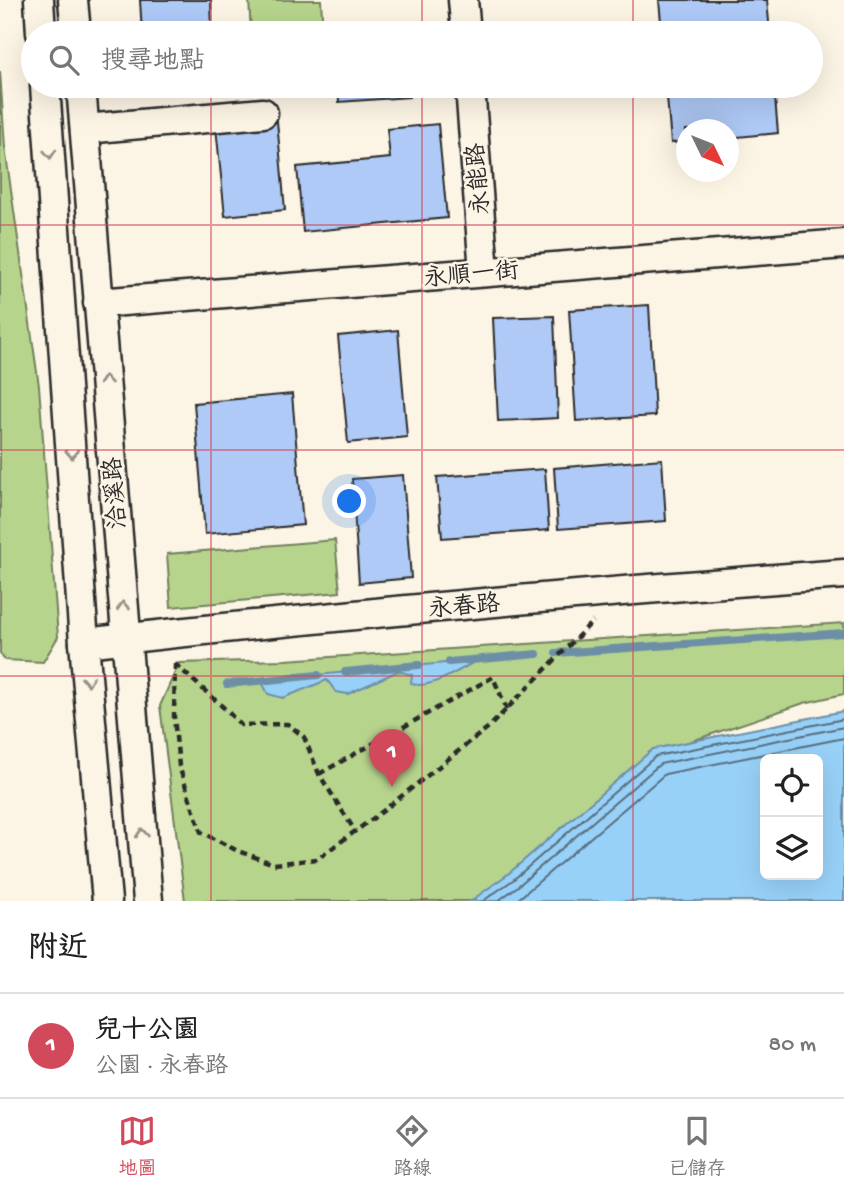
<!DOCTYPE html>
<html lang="zh-TW">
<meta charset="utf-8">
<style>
:root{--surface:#fff;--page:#f2f2f2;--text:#222;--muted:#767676;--line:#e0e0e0;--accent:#d1495b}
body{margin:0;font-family:"Gochi Hand","LXGW WenKai TC",sans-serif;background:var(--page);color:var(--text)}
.controls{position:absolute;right:21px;bottom:21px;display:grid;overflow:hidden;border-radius:10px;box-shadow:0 7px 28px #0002}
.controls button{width:63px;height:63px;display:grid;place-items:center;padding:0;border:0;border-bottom:2px solid var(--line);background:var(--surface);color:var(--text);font:35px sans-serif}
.compass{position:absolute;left:676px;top:119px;width:63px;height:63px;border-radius:50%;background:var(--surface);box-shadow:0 7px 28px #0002;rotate:133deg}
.you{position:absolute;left:350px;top:502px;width:24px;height:24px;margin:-18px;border:5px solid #fff;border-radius:50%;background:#1a73e8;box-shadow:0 0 0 10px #1a73e833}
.badge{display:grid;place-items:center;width:46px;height:46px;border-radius:50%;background:var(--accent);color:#fff;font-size:23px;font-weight:700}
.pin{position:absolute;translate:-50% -58px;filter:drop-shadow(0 2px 4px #0008)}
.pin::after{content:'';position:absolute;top:37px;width:24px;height:21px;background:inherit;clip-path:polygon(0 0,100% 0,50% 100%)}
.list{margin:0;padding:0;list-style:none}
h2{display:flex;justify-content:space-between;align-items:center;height:91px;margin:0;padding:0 28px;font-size:30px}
h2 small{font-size:23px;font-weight:400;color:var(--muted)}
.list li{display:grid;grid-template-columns:46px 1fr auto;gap:21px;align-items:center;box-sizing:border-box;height:105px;padding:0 28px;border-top:2px solid var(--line)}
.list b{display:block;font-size:26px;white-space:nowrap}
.list p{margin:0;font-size:23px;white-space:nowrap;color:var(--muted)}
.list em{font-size:23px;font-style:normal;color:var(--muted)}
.icon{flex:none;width:38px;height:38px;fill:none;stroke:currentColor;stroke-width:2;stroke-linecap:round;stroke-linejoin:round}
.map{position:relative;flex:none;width:844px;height:901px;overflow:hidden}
.search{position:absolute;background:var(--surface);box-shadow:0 7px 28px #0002;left:21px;right:21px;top:21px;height:77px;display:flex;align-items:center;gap:18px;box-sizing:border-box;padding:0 24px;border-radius:38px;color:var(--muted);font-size:26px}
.sheet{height:196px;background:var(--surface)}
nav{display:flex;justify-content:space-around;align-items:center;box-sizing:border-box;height:98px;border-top:2px solid var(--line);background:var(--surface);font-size:19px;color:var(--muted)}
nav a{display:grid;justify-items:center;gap:4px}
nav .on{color:var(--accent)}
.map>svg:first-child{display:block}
.green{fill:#b7d48d;stroke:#71805c;stroke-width:2}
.water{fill:#98d1f8;stroke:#6c8fa6;stroke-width:2;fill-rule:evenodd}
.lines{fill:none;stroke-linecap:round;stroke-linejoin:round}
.shore{stroke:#576d7d;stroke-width:2}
.stream{stroke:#6c8fa6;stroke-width:8}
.building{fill:#afcaf7;stroke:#2b2b2b;stroke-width:2}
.minor-casing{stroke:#2b2b2b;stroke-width:33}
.path{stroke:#2b2b2b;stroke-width:4.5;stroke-dasharray:7 5;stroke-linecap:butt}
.minor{stroke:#fcf5e5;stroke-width:28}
.oneway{stroke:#949088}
.grid{fill:none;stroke:#d1495b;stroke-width:2;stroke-opacity:0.55}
.labels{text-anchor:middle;stroke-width:5;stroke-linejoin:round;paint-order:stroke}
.street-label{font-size:24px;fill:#2b2b2b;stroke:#fcf5e5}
</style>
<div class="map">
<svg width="844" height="901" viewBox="0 0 844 901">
<rect width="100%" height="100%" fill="#fcf5e5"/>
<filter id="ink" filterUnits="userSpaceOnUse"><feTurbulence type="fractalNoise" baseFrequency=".0143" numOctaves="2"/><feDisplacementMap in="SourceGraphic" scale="14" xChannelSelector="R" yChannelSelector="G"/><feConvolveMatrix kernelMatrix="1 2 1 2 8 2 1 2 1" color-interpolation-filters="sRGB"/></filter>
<g filter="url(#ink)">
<!-- green -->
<g class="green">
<polygon points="249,0 321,0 323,33 251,33"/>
<polygon points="0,71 5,148 39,386 58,637 43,662 5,660 0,653"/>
<polygon points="335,540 340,592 171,607 167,554"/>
<polygon points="844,623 844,694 804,703 656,753 481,901 185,901 160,706 179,663 285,660"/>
</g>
<!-- water -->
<g class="water">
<path d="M478 660C463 668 427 692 411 683L412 675 398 671 348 694 336 692 327 680 283 698 268 694 261 680Z"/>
<path d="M844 711V901H471L508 874 653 749ZM818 759V875H765V759Z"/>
</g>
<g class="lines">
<!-- shore -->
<g class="shore">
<polyline points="483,901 513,880 656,756 844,719"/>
<polyline points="498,901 518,886 660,764 844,727"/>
<polyline points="516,901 665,774 844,738"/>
</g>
<!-- stream -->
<g class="stream">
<polyline points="556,653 844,633"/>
<polyline points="449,662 537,654"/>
<polyline points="345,672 419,665"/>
<polyline points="227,684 318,675"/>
</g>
</g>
<!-- building -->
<g class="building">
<polygon points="140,0 211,0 212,33 142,33"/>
<polygon points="659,0 767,0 770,33 662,33"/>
<polygon points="338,86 409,86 409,97 339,102"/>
<polygon points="666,86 774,86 778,133 728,138 728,130 686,130 686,141 671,143"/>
<polygon points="277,121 285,210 225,216 216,127"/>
<polygon points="438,124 447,218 303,232 297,167 390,158 387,129"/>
<polygon points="649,305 655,416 576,421 569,310"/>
<polygon points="554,316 558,418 498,421 493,318"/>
<polygon points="398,330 407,437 348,443 338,336"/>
<polygon points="292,394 303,525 205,534 194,403"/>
<polygon points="662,459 666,521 558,529 554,468"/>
<polygon points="545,469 549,530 442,538 437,477"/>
<polygon points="403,475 411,578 359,583 352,479"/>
</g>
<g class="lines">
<defs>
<g id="minor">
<polyline points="39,0 41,33"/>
<polyline points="73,0 76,33"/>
<polyline points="463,0 466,33"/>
<polyline points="45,86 84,643 107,901"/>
<polyline points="81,86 148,901"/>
<polyline points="470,86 484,272"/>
<polyline points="85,129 263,113"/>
<polyline points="98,303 844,244"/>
<path d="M84 643C337 615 590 592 844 574"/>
</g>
</defs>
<!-- minor casing -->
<use href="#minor" class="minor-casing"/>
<!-- path -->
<g class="path">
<polyline points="175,664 174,717 179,766 201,832 238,851 274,864 317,859 379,814 490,726 593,621"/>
<polyline points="175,664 223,707 241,725 288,724 304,737 319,774 355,831"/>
<polyline points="319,774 493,677 507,710"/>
</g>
<!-- minor -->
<use href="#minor" class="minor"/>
</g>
<!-- one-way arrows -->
<defs><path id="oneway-chevron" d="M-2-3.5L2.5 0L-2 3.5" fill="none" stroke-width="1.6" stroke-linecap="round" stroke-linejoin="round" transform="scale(1.75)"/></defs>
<g class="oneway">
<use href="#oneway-chevron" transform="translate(50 154) rotate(86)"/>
<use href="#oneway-chevron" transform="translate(105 380) rotate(-95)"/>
<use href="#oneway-chevron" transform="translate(72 454) rotate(86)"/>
<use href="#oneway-chevron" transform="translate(123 606) rotate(-95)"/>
<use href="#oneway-chevron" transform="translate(88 681) rotate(85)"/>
<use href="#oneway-chevron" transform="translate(142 833) rotate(-95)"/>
</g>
</g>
<!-- grid -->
<path class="grid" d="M211 0V33M422 0V33M633 0V33M211 86V901M422 86V901M633 86V901M0 225H844M0 450H844M0 676H844"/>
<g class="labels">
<!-- street labels -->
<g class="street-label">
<text transform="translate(477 179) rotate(-95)" y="8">永能路</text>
<text transform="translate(471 273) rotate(-5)" y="8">永順一街</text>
<text transform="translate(114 493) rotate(-95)" y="8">洽溪路</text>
<text transform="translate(464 605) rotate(-5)" y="8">永春路</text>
</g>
</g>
</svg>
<div class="controls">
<button><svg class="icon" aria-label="locate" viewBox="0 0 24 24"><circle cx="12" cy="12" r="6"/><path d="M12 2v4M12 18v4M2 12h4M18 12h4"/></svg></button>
<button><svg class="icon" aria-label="layers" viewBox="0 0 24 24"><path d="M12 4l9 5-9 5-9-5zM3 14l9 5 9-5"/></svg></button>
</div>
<svg class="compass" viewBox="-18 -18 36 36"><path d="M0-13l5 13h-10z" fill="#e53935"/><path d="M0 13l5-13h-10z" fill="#767676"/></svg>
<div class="you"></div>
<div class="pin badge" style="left:392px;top:787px">1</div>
<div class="search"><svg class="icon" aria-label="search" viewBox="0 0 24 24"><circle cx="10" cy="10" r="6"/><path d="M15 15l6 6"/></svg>搜尋地點</div>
</div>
<section class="sheet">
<h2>附近<small></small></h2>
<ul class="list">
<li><span class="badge">1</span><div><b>兒十公園</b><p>公園 · 永春路</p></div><em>80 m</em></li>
</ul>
</section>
<nav>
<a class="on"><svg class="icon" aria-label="map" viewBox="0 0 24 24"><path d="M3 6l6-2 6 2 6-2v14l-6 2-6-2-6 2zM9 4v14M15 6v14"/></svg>地圖</a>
<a><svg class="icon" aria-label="directions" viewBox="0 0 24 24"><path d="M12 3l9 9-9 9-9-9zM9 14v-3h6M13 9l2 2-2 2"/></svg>路線</a>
<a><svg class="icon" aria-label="saved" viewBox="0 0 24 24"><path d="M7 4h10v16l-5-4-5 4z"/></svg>已儲存</a>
</nav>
